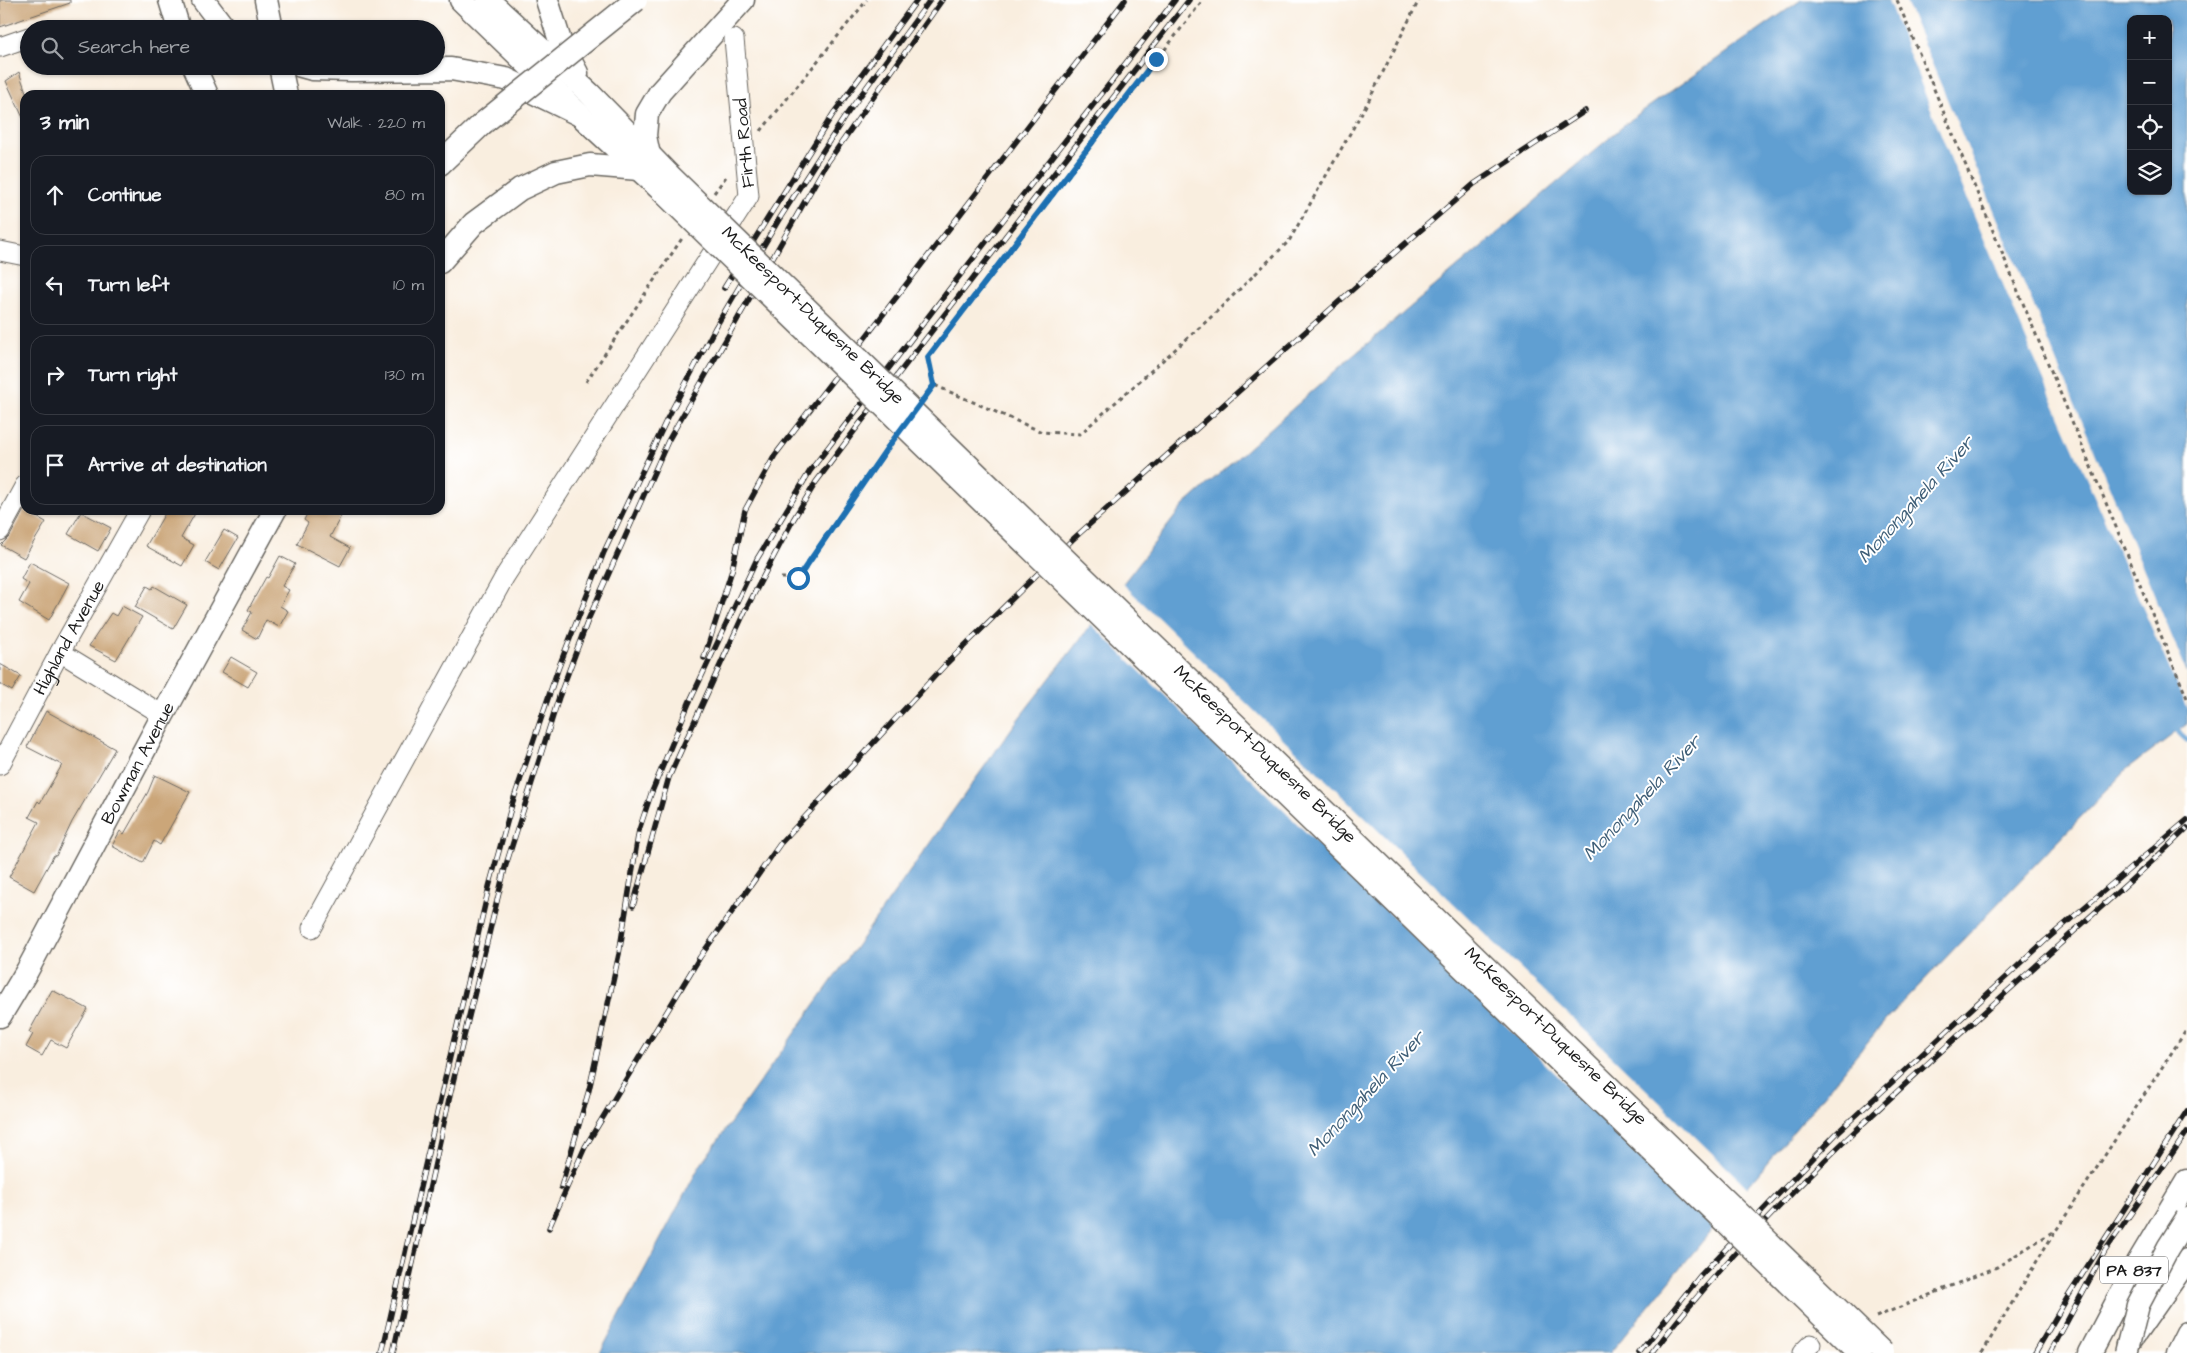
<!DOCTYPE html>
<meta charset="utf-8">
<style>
:root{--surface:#171b24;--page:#242831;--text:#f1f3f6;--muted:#9ea1a6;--line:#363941}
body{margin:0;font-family:"Architects Daughter",sans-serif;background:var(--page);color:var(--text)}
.controls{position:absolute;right:15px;top:15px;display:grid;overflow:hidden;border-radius:10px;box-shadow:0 1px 4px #0004}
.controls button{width:45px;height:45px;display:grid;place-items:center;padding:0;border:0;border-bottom:1px solid var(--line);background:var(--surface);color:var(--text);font:25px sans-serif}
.stop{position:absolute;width:15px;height:15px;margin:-11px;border:4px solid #1f6fb2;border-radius:50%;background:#fff}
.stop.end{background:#1f6fb2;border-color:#fff;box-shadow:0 1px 5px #0008}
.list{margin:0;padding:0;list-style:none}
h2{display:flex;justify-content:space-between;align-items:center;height:65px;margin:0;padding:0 20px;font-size:21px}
h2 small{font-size:16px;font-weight:400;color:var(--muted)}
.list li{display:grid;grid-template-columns:32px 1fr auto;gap:15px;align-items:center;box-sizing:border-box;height:80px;margin:0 10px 10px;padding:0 10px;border:1px solid var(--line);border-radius:15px}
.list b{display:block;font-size:19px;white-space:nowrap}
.list em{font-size:16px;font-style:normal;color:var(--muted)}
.icon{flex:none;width:28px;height:28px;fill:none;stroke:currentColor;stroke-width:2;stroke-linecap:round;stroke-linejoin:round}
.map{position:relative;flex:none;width:2187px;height:1353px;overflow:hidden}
.search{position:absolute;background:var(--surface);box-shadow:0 1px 4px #0004;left:20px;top:20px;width:425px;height:55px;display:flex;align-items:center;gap:12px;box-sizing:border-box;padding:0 18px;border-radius:28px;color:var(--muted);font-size:19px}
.panel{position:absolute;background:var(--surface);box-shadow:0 1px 4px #0004;left:20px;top:90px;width:425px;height:425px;border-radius:15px}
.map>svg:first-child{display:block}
.water{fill:#609fd2;stroke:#3e5e77;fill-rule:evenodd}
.pier{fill:#f9eedf}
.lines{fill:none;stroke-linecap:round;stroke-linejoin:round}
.stream{stroke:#609fd2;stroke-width:5.5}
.building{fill:#cba679}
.minor-casing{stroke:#696660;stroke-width:21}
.major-casing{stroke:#696660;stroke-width:25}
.path{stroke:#696660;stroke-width:3;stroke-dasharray:4 4;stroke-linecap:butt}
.minor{stroke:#fff;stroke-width:19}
.major{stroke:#fff;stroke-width:22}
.rail-casing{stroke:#1c1c1c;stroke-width:5.5}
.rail{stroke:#fff;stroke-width:4;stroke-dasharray:11;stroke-linecap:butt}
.major-bridge-casing{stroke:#696660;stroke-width:25;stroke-linecap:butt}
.major-bridge{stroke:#fff;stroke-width:22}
.route{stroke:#1f6fb2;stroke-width:6}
.labels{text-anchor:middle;stroke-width:4;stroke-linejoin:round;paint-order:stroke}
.shield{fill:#fff;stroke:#606060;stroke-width:1}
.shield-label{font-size:16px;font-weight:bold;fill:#1c1c1c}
.street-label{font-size:18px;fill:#1c1c1c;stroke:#fff}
.water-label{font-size:19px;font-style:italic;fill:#3e5e77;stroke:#fff}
</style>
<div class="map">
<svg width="2187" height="1353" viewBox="0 0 2187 1353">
<rect width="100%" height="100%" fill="#fff"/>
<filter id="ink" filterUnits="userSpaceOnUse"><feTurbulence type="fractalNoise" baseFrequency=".02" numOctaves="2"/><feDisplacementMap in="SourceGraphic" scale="10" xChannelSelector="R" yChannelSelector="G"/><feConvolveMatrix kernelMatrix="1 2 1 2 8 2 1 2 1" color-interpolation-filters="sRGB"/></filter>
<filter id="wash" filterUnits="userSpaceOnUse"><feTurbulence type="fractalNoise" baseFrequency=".0096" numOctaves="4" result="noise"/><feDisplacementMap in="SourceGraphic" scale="20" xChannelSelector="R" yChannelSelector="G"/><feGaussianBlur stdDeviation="1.12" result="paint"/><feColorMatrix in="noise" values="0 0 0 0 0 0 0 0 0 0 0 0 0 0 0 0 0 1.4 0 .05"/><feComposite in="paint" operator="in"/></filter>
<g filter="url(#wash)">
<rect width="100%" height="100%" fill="#f9eedf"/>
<!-- water -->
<path class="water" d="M1801 0H2187V724L2127 769 1885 1021 1610 1353H600L699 1167 1019 718 1183 506 1335 371 1634 117ZM2131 19H2168V191H2131Z"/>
<!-- pier -->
<g class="pier">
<polygon points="1888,0 1905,0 1980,177 2187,673 2187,709 2028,344 1952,162"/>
<polygon points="1121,582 1749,1189 1716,1229 1090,623"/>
</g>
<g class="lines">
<!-- stream -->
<polyline class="stream" points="2177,731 2187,740"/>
</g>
<g id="blocks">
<!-- building -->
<g class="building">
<polygon points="0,0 70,0 70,3 0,27"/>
<polygon points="19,72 27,95 25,95 25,122 6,81"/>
<polygon points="24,510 46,522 24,558 1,545 10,536"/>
<polygon points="167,510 197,510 181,538 194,545 182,566 146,546"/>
<polygon points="309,510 344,510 330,537 350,548 340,566 297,544 308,523 304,520"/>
<polygon points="81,512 111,528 98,551 68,534"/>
<polygon points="224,530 238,538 219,570 205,562"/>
<polygon points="280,556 295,564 282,586 289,590 280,606 288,611 279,627 266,620 257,639 242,630 252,612 248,610 256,595 266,577 268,578"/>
<polygon points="30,562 69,583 49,620 19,602 29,584 21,579"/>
<polygon points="147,586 152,589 154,586 187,605 173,629 135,607"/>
<polygon points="122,606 142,617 116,660 89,646 111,613 116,616"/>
<polygon points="231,657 257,672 248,687 222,672"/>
<polygon points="0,664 21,676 12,691 0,684"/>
<polygon points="46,711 115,749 72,822 56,856 54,855 34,891 9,877 39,822 29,817 38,801 40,803 62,765 27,747"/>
<polygon points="155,775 190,792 160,845 154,841 143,863 112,846 120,831 124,834 148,792"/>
<polygon points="52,990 88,1009 66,1048 51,1040 42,1056 26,1047 33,1034 29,1032"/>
</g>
</g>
</g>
<g filter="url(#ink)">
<use href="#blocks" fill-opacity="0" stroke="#696660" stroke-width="1"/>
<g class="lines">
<defs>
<g id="minor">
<polyline points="0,47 29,37"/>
<polyline points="0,251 25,256"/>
<polyline points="0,531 25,485"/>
<polyline points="60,652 163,715"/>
<path id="s1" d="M0 765 60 652 140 510"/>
<polyline points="312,928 505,576 749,196 734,39"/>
<polyline points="1802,1353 1811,1344"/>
</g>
<g id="major">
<polyline points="170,0 179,29"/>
<polyline points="203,0 225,29"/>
<polyline points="266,0 272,29"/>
<polyline points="461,0 580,115 657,186"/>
<polyline points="488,0 589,93 669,175"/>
<polyline points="547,0 560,41 577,73"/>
<polyline points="194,66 207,95"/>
<polyline points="280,66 286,95"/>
<polyline points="301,66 312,69 352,70 451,69 506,79 580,115"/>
<polyline points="649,155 645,136 647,114 660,92 743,0"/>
<polyline points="440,164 482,124"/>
<polyline points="440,262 474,223 520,189 556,172 590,165 639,169"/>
<path id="s2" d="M0 1016 27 971 163 715 275 510"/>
<polyline points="2128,1344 2187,1260"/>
<polyline points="2090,1353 2133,1271 2187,1181"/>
<polyline points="2177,1353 2187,1333"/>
</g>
</defs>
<!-- minor casing -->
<use href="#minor" class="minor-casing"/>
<!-- major casing -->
<use href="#major" class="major-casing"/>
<!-- path -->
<g class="path">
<polyline points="1897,0 2187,698"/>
<polyline points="761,131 867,0"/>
<polyline points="714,193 728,174"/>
<polyline points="586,382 683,237"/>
<polyline points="934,385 928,357 1203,0"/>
<polyline points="925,397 934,385 1042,432 1080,434 1208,320 1289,241 1369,100 1419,0"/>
<polyline points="781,578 798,578 893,440"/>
<polyline points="1876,1317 1997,1267 2054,1231"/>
<polyline points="1982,1353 2046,1246 2187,1029"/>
</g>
<!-- minor -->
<use href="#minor" class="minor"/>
<!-- major -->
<use href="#major" class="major"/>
<defs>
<g id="rail">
<polyline points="724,288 833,114 917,0"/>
<polyline points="704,658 732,570 745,510 775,455 1125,0"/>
<polyline points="633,906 669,777 745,611 793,520 816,482 861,422 1189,0"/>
<polyline points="561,1187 589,1090 619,954 639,830 651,794 689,703 757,559 810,471 954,283 1175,0"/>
<polyline points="549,1228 585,1147 700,957 780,844 947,663 1072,540 1361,282 1474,184 1585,111"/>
<polyline points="382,1353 489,887 512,804 558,669 604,552 667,419 715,328 778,221 844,118 930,0"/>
<polyline points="393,1353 453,1082 505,868 559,697 588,620 668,441 825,166 942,0"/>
<polyline points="1639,1353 1700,1276 1838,1132 2046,940 2187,820"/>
<path d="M1652 1353C1769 1200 1917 1073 2059 945 2101 906 2146 869 2187 828"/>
<polyline points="2035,1353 2069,1295 2187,1111"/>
<polyline points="2050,1353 2105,1251 2187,1132"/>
</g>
</defs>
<!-- rail casing -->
<use href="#rail" class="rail-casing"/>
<!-- rail -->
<use href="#rail" class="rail"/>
<defs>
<g id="major-bridge">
<polyline points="482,124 636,0"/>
<path id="s3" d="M669 175 1883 1353"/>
<polyline points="657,186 1860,1353"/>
<polyline points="2126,1353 2138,1305 2168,1248 2187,1218"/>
</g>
</defs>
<!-- major-bridge casing -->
<use href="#major-bridge" class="major-bridge-casing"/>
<!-- major-bridge -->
<use href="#major-bridge" class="major-bridge"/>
</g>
</g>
<g class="lines" filter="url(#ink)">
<!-- route -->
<polyline class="route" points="798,578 888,447 934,385 928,357 1156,59"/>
</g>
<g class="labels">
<!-- shield labels -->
<rect class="shield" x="2100" y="1256.5" width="68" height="27" rx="4"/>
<g class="shield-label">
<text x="2134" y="1276">PA 837</text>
</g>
<!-- street labels -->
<g class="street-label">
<text transform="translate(744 143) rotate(-95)" y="6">Firth Road</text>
<text dy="6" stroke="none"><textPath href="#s3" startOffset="201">McKeesport-Duquesne Bridge</textPath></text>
<text dy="6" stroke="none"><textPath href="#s1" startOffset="145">Highland Avenue</textPath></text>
<text dy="6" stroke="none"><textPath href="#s3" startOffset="831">McKeesport-Duquesne Bridge</textPath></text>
<text dy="6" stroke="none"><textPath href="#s2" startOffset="288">Bowman Avenue</textPath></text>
<text dy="6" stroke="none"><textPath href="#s3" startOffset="1236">McKeesport-Duquesne Bridge</textPath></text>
</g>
<!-- water labels -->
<g class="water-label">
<text transform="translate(1915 499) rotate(-48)" y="7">Monongahela River</text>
<text transform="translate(1641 797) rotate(-47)" y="7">Monongahela River</text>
<text transform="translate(1365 1093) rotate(-47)" y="7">Monongahela River</text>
</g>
</g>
</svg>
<div class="controls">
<button>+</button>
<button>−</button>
<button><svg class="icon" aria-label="locate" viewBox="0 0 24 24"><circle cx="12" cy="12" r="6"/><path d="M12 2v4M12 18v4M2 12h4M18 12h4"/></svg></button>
<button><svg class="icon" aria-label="layers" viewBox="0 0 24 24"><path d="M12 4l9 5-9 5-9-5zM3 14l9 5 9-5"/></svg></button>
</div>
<div class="stop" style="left:798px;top:578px"></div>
<div class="stop end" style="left:1156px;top:59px"></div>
<div class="search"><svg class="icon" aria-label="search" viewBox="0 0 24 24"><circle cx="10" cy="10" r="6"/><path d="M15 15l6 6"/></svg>Search here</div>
<section class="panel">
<h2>3 min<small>Walk · 220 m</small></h2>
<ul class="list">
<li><svg class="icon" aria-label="ahead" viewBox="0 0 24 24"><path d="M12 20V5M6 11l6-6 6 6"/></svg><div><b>Continue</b></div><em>80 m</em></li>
<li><svg class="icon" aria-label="left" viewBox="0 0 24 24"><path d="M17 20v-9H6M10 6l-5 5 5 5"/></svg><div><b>Turn left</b></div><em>10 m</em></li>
<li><svg class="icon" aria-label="right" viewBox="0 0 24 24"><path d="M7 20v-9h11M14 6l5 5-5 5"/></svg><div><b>Turn right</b></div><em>130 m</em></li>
<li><svg class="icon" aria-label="arrive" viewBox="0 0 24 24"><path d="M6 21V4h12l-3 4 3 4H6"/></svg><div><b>Arrive at destination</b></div></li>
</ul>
</section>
</div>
